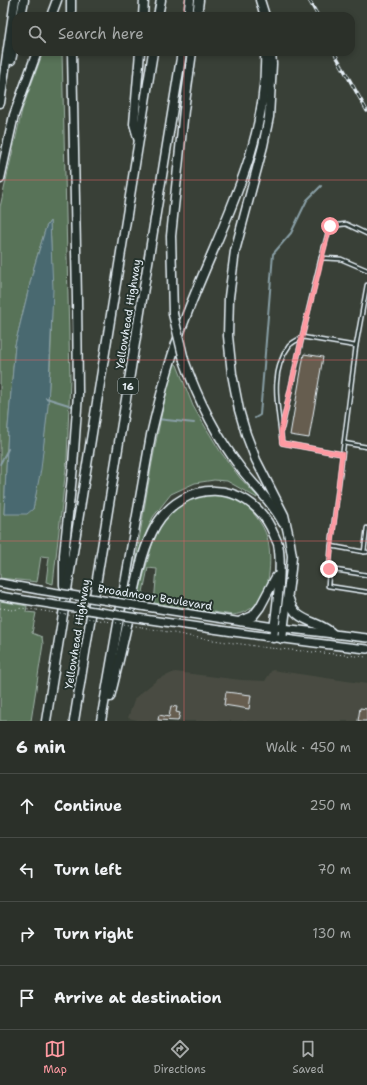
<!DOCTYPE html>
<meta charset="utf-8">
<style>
:root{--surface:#2b3029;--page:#333831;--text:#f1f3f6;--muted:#a6a9a8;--line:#474b46;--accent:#ff9aa2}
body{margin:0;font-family:"Shantell Sans",sans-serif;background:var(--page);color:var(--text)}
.stop{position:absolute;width:12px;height:12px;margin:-9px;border:3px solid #ff9aa2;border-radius:50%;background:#fff}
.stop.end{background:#ff9aa2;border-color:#fff;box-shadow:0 1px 4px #0008}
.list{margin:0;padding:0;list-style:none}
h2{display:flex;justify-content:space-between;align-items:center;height:52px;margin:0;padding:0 16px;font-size:17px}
h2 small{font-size:13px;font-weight:400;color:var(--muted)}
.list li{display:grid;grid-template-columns:26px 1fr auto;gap:12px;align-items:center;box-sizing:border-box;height:64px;padding:0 16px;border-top:1px solid var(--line)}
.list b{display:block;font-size:15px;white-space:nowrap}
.list em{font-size:13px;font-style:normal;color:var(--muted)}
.icon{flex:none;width:22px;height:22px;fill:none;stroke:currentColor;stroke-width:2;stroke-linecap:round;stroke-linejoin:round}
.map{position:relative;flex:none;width:367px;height:721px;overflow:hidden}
.search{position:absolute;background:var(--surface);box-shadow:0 2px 6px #0003;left:12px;right:12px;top:12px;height:44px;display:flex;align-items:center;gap:10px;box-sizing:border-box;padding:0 14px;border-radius:12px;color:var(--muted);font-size:15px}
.sheet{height:308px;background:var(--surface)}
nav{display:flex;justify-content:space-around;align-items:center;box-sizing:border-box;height:56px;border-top:1px solid var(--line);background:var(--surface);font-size:11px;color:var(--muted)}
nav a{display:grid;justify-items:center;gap:2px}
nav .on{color:var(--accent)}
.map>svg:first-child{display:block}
.built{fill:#494c42}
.green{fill:#597359;stroke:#a0b2a8;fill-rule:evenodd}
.water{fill:#496970;stroke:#899fa6}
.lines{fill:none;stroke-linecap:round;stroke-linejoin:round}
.stream{stroke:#899fa6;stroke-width:2}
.building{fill:#665d4f;stroke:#e8f1f8}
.service-casing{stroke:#e8f1f8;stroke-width:5.5}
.secondary-casing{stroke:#e8f1f8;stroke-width:10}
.motorway-casing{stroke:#e8f1f8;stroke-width:11}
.path{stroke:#e8f1f8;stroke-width:1;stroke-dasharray:1 3;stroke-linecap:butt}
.service{stroke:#26332d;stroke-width:2.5}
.secondary{stroke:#26332d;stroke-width:7}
.motorway{stroke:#26332d;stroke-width:8}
.rail-casing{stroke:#e8f1f8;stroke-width:3.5}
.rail{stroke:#26332d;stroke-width:2;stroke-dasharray:6;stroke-linecap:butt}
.secondary-bridge-casing{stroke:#e8f1f8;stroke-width:10;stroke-linecap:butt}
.motorway-bridge-casing{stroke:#e8f1f8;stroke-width:11;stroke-linecap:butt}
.path-bridge{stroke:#e8f1f8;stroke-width:1;stroke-dasharray:1 3;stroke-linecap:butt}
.secondary-bridge{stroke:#26332d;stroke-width:7}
.motorway-bridge{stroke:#26332d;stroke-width:8}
.route{stroke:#ff9aa2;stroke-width:5}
.grid{fill:none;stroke:#db6466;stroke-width:1;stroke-opacity:0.55}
.labels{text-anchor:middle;stroke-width:4;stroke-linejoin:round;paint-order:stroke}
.shield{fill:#26332d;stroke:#aeb8bb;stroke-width:1}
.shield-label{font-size:10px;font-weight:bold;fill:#e8f1f8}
.street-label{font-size:11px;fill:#e8f1f8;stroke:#26332d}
</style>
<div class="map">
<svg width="367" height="721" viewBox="0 0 367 721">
<rect width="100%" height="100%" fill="#394037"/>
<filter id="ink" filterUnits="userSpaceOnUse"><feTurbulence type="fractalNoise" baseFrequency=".025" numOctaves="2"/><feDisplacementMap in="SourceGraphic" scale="8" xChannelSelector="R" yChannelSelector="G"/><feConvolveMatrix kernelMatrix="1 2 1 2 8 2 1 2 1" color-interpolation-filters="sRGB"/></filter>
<g filter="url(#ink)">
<!-- built -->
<polygon class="built" points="272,670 367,684 367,721 142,721 128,718 135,698 158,679 175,672 241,680 265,681"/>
<!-- green -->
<g class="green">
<path d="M43 52H62L70 378 67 459 53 584 46 582 49 557 41 556 37 582 0 578V207L22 110ZM50 221C54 317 52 414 33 509L4 514 8 427 15 345 34 267 46 227Z"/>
<path d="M174 363 177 365 193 406 200 418 220 451 240 478 257 496V498L227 481 214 480 195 483 171 494 153 517 142 542 137 565 135 566C146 498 156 429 174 363Z"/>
<path d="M213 493C223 495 234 496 242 502 253 511 263 524 267 537 272 553 271 590 258 603 252 609 242 614 233 615L154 603 157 569 148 568 142 597 138 596 152 545 160 525 169 513 191 498Z"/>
<polygon points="0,601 27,606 26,612 36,613 32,633 42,637 43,644 31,721 0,721"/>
</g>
<!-- water -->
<polygon class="water" points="50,221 53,289 48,406 41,469 33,509 27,514 4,514 8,427 15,345 34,267 46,227"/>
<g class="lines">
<!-- stream -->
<g class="stream">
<polyline points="46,398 72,406"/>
<polyline points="255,418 260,415 273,254 291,233 307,200 321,186"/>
<polyline points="157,419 194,423"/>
<polyline points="0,464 8,449"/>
</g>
</g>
<!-- building -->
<g class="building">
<polygon points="304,354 323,357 309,438 290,435"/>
<polygon points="226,692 251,695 249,709 224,705"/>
<polygon points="171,706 177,707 176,712 180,713 178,721 158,720 159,715 169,717"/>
<polygon points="360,708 367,709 367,721 358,721"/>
</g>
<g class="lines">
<defs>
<g id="service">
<polyline points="321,258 330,226 346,224 367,234"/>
<polyline points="367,270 341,259 321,258 302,337 356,346 367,285"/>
<path d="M302 337C298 340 292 342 289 346 268 374 279 411 282 443L342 454"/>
<polyline points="356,346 331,546 364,552"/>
<polyline points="282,428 302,337"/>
<polyline points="344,443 367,447"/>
<polyline points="367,528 364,552 367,552"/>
<polyline points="331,546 328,586 367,592"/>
<polyline points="329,569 367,575"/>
</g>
<g id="secondary">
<polyline points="0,583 39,590"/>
<polyline points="0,596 37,602"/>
<polyline points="147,607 274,627 367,638"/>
<path d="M144 619C218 630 292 641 367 649"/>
</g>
<g id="motorway">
<polyline points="71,0 71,16"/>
<polyline points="260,0 265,16"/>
<polyline points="21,16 24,0"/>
<polyline points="51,16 57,0"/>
<polyline points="143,16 144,0"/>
<polyline points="158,16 161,0"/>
<polyline points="188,16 190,0"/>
<polyline points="197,16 199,0"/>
<polyline points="271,52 272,64 269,117 263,146 235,251 229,297 228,336 232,374 239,410 246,434 256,460 284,515 289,537 292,556 291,569 282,639"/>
<polyline points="11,60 16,38"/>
<polyline points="0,103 15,0"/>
<polyline points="138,138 134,124 140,52"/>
<polyline points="0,179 14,115 37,52"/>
<polyline points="173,314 171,236 184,110 192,52"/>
<path d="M184 360C198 400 216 436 242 470 256 488 273 503 283 523"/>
<polyline points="64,585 64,555 73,466 78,394 77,299 72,52"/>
<path d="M289 599C295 624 318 619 333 634"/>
<polyline points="241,621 253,616 260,607 276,577"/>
<path d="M110 697C118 666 125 634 132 603 138 576 142 549 156 525 184 479 246 479 271 528 273 533 276 539 278 544 283 568 276 613 273 638"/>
<polyline points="46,721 153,52"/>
<polyline points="74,721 182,52"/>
<path d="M101 721 151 435C160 396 170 357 185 319 217 233 269 147 265 52"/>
</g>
</defs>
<!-- service casing -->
<use href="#service" class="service-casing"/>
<!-- secondary casing -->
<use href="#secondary" class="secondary-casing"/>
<!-- motorway casing -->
<use href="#motorway" class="motorway-casing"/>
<!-- path -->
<g class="path">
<polyline points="0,608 13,610 22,608 37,610"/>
<polyline points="142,627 199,638 269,648 367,657"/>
</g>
<!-- service -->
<use href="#service" class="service"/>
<!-- secondary -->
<use href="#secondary" class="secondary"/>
<!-- motorway -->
<use href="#motorway" class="motorway"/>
<defs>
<g id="rail">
<polyline points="309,0 318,16"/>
<polyline points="334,52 367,111"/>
</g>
</defs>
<!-- rail casing -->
<use href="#rail" class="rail-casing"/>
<!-- rail -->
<use href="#rail" class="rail"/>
<defs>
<g id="secondary-bridge">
<polyline points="39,590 147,607"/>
<polyline points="37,602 144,619"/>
</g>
<polyline id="motorway-bridge" points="173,314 184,360"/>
</defs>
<!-- secondary-bridge casing -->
<use href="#secondary-bridge" class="secondary-bridge-casing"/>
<!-- motorway-bridge casing -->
<use href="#motorway-bridge" class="motorway-bridge-casing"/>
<!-- path-bridge -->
<polyline class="path-bridge" points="37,610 142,627"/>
<!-- secondary-bridge -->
<use href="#secondary-bridge" class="secondary-bridge"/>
<!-- motorway-bridge -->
<use href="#motorway-bridge" class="motorway-bridge"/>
</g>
</g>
<g class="lines" filter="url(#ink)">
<!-- route -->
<polyline class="route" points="329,569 342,454 282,443 281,431 302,337 330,226"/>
</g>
<!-- grid -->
<path class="grid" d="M184 0V16M184 52V721M0 180H367M0 360H367M0 541H367"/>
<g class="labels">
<!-- shield labels -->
<rect class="shield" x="118" y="378" width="20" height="16" rx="3"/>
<g class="shield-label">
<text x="128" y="390">16</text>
</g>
<!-- street labels -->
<g class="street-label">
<text transform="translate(128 314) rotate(-81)" y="4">Yellowhead Highway</text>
<text transform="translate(155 597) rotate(9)" y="4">Broadmoor Boulevard</text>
<text transform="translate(77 634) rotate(-81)" y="4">Yellowhead Highway</text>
</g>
</g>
</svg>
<div class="stop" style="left:330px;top:226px"></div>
<div class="stop end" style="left:329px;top:569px"></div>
<div class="search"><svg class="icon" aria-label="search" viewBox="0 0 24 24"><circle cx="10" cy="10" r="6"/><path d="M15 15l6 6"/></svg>Search here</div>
</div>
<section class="sheet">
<h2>6 min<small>Walk · 450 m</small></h2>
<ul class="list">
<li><svg class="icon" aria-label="ahead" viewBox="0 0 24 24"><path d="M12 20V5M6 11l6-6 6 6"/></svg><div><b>Continue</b></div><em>250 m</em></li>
<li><svg class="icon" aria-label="left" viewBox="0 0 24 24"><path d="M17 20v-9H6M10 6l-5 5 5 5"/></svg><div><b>Turn left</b></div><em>70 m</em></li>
<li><svg class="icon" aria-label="right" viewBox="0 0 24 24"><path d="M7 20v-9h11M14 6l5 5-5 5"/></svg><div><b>Turn right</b></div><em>130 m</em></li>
<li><svg class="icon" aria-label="arrive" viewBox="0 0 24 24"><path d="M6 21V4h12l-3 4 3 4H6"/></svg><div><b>Arrive at destination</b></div></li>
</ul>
</section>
<nav>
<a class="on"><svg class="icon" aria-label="map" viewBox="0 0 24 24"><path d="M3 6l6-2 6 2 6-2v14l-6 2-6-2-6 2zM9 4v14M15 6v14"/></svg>Map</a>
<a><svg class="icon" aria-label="directions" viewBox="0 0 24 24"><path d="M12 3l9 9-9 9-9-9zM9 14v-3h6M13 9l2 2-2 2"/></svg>Directions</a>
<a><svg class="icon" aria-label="saved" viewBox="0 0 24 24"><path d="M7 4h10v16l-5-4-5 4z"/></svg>Saved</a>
</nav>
